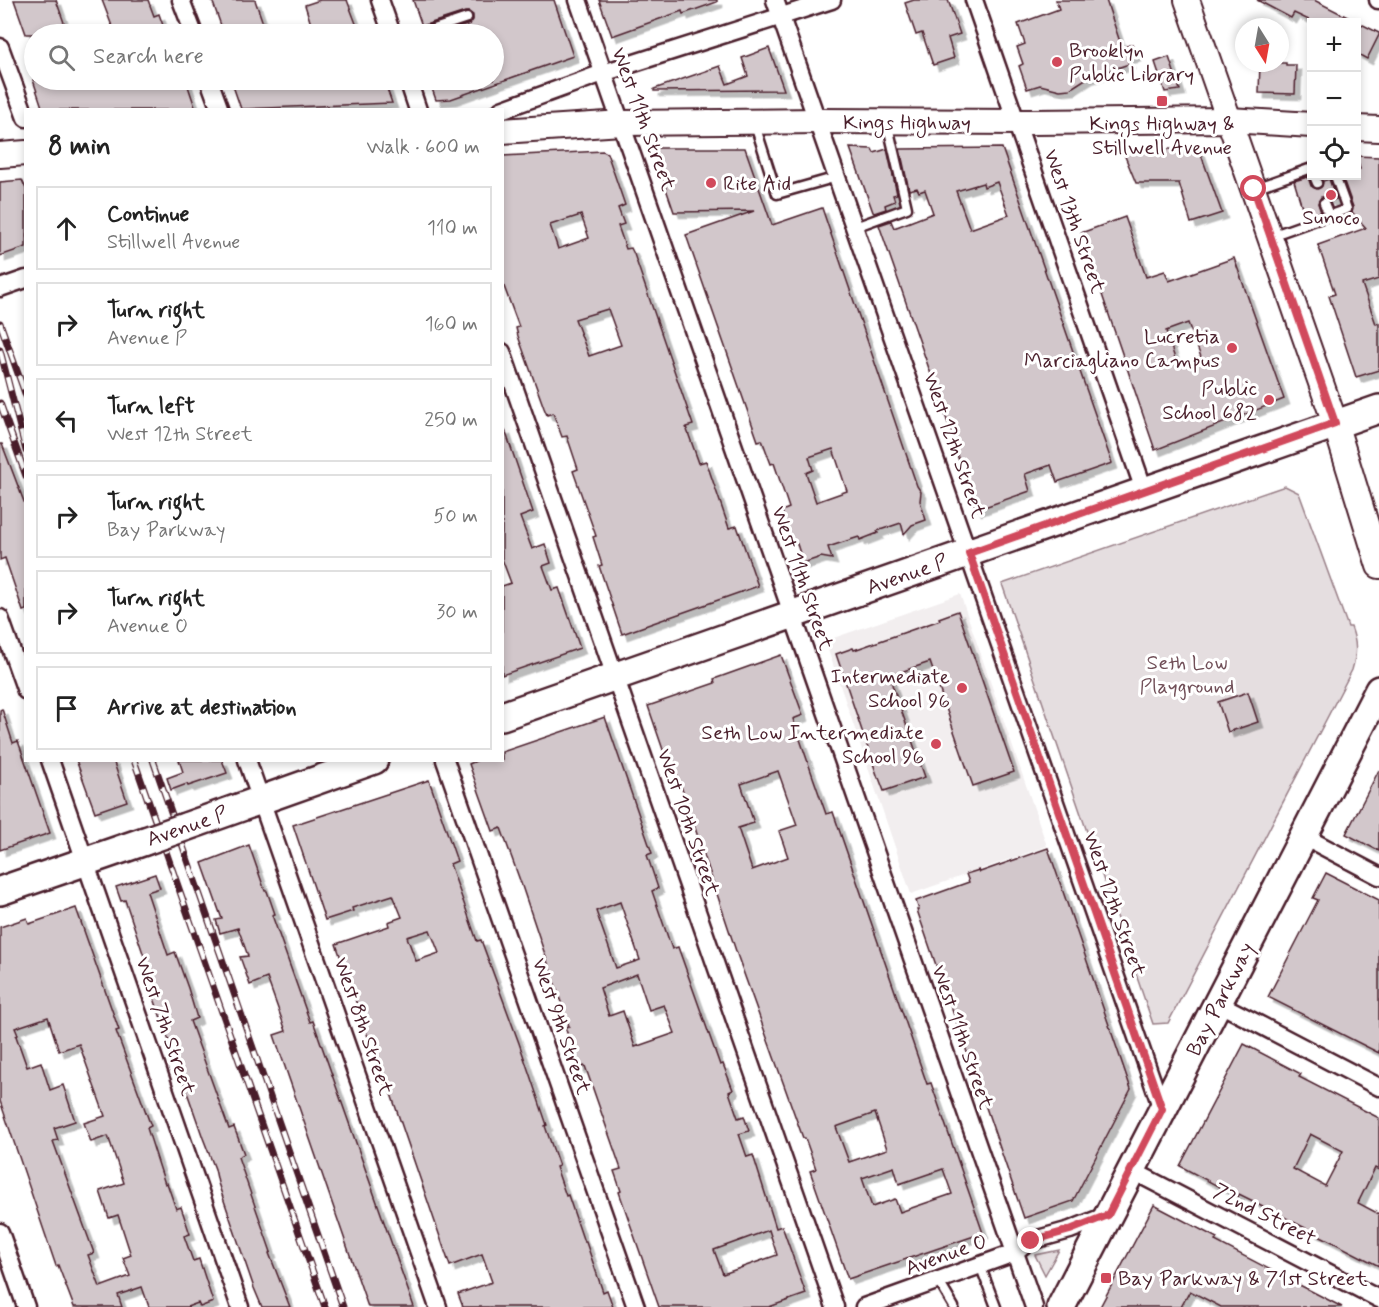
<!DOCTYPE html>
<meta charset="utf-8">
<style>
:root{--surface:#fff;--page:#f2f2f2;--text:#222;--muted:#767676;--line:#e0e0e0}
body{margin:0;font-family:Mynerve,sans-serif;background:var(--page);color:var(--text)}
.controls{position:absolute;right:18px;top:18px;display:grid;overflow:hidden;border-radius:0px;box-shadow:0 3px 9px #0003}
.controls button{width:54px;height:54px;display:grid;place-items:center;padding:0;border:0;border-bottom:2px solid var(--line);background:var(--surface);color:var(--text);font:30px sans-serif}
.compass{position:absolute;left:1235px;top:18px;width:54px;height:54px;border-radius:50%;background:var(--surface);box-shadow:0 3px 9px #0003;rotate:169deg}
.stop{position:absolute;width:18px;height:18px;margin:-14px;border:4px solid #d1495b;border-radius:50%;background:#fff}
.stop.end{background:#d1495b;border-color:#fff;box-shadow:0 2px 6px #0008}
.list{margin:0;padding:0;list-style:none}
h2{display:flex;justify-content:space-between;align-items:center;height:78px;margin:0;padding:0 24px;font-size:26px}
h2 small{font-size:20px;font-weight:400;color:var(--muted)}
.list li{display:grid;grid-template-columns:39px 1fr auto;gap:18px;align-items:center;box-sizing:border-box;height:84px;margin:0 12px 12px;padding:0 12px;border:2px solid var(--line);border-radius:0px}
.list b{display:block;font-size:22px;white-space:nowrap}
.list p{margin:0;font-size:20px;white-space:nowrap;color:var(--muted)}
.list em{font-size:20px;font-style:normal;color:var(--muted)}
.icon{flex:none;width:33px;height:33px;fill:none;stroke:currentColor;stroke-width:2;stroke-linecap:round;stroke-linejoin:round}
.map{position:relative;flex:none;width:1379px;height:1307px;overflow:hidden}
.search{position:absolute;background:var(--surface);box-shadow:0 3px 9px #0003;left:24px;top:24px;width:480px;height:66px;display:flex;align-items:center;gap:15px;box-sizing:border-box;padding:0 21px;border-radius:33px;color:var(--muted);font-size:22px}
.panel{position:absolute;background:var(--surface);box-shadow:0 3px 9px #0003;left:24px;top:108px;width:480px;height:654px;border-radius:0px}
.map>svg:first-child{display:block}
.built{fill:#f2eeef}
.green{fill:#e5dee0;stroke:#987e86;stroke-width:1.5}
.building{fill:#d2c7cb;stroke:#4a1f2b;stroke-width:1.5;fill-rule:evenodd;filter:url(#shadow)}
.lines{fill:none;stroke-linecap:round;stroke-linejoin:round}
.lane-casing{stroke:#4a1f2b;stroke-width:13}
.street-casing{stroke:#4a1f2b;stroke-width:21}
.secondary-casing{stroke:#4a1f2b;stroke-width:28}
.primary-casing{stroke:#4a1f2b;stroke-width:32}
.lane{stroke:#fff;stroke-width:8}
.street{stroke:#fff;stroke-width:16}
.secondary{stroke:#fff;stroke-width:24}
.primary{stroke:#fff;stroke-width:27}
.rail-casing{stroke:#4a1f2b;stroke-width:7}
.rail{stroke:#fff;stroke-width:4.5;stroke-dasharray:14;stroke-linecap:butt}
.primary-bridge-casing{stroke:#4a1f2b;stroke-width:32;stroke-linecap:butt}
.primary-bridge{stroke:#fff;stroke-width:27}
.route{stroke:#d1495b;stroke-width:8}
.poi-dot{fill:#d1495b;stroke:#fff;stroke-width:2}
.labels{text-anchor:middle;stroke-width:6;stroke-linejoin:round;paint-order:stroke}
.poi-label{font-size:21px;fill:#4a1f2b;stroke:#fff;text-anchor:end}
.street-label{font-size:21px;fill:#4a1f2b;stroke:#fff}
.park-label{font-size:21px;fill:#714f58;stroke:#fff}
</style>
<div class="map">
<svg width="1379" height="1307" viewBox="0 0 1379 1307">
<defs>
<filter id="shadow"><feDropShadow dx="5.5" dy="5.5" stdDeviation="0" flood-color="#0004"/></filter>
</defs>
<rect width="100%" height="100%" fill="#fff"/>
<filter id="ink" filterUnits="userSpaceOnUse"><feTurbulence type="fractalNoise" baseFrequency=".0167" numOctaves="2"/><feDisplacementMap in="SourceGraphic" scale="12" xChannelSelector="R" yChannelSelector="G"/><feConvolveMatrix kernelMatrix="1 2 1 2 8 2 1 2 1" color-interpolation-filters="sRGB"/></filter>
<g filter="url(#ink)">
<!-- built -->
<polygon class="built" points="960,594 1047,846 911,894 825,641"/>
<!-- green -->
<g class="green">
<path d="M1285 486 1299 493 1348 627H1351C1357 643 1357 653 1352 670L1168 1023 1153 1024 1002 584Z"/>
<polygon points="1059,1250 1045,1275 1035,1255"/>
</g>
<!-- building -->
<g class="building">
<polygon points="14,0 56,0 68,34 26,34"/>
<polygon points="102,0 148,0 154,16 159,14 166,34 115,34"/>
<polygon points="212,0 255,0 264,26 255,28 258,34 224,34"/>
<polygon points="320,0 347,0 360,34 314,34 305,5"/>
<polygon points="413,0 554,0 573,56 451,99 436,100 429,80 494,80 494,34 438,34 470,24 473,20 473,15 469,12 465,12 422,26"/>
<polygon points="599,0 717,0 717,2 683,14 682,11 612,36"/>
<polygon points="914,0 948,0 960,34 948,38 954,58 933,65 922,33 916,35 905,3"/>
<polygon points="1056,0 1106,0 1122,48 1132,44 1136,56 1127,58 1129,64 1087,78 1070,89 1060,90 1040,85 1027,89 1019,66 1023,64 1017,47 1025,44 1018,24 1059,9"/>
<polygon points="1257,0 1314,0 1379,33 1379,35 1367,59 1356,53 1356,22 1313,22 1294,13 1291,18"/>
<polygon points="769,48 784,90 654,91 654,89 720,66 727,84 748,76 742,58"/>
<polygon points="1169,57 1180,90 1165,92 1155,62"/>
<polygon points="1260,63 1286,63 1286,65 1296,65 1295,94 1259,93"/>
<polygon points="33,80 186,80 196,110 43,110"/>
<polygon points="231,80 384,80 392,103 241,109"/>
<path d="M652 148H745L772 225 822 208 917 486 921 492 920 501 926 520 912 525 904 534 901 523 877 531 878 533 860 540 859 537 828 547 832 559 821 557 803 563 797 544 789 538 788 534 782 511 789 508 774 463 771 464 762 440 758 441 686 235 754 211 674 212ZM833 449 847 491 816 502 806 473 813 470 809 457Z"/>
<polygon points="850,148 872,149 874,153 887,149 897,194 893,195 895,201 885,205 886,209 874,213 873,212"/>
<path d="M1002 148 1112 463 1057 482 1051 465 1025 474 1030 491 976 510 955 449H957L879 225 891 221 894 228 933 213 925 190 919 192 917 188 909 190 900 149ZM997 182 1009 215 970 229 956 191 983 183 984 187Z"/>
<polygon points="1122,149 1199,149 1222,213 1191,223 1179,183 1136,183"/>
<path d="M603 151 607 153 625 205 618 208 624 224 618 226 626 249 631 248 634 254 693 425 686 427 699 463 706 461 729 528 737 526 758 586 622 634 599 566 602 565 593 537 596 536 573 471 578 469 567 436 562 437 553 413 547 415 544 408 518 336 516 328 519 327 502 281V156ZM581 215 589 238 558 249 550 225ZM608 309 621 345 589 356 575 319Z"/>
<polygon points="1356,156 1379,157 1379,279 1362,284 1376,324 1379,323 1379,370 1356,377 1329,296 1335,294 1318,245 1366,228 1352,212 1353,207 1342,176 1356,176 1356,170 1360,169"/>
<polygon points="1308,177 1311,186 1317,189 1322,186 1323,181 1329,179 1336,199 1330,201 1325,197 1321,197 1318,203 1321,212 1305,217 1294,181"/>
<polygon points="22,180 26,189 26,247 0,256 0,182"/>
<path d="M1125 217 1146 277 1165 271 1169 281 1234 258 1284 399 1155 450 1081 233ZM1188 323 1201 357 1177 365 1166 331Z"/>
<polygon points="505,430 533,512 520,517 532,549 545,544 551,563 543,566 552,590 559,588 580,648 502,675 502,586 511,583 502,559 502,431"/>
<polygon points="0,444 2,444 26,507 26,610 23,611 5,558 0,560"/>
<polygon points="958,611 1014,772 973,786 930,662 889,676 925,777 884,791 879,778 878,778 836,654 853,648 854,650 940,620 939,618"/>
<path d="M781 655 803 715 793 719 813 777 826 814 833 812 927 1084 931 1083 983 1233 848 1279 810 1171 816 1169 805 1138H803L738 957 676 771 671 773 648 706 715 683 714 679ZM778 771 797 825 779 831 788 857 752 870 738 828 754 823 741 784ZM875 1113 887 1149 849 1162 836 1127ZM894 1167 899 1184 943 1169 952 1194 900 1212 895 1199 872 1207 862 1178Z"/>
<polygon points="1248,692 1258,722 1228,732 1218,702"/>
<polygon points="2,709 13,743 18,741 50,833 0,850 0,710"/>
<path d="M605 717 652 853 647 855 658 888 652 891 672 949 678 947 720 1065 723 1064 733 1090 729 1092 738 1118 744 1116 749 1131 739 1134 747 1157 753 1155 776 1228 782 1226 806 1294 769 1307H659L619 1192 621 1191 614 1171 621 1169 585 1066 579 1068 565 1027 569 1026 522 886 501 828 493 831 469 764 478 760H502V752ZM620 902 640 960 616 968 596 911ZM637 974 649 1010 664 1005 675 1033 635 1047 623 1011 609 1016 600 988ZM769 1230 777 1255 723 1274 714 1250Z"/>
<polygon points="76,760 113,760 127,801 95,812"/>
<polygon points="179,760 222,760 227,773 188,786 187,784 171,790 167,778 183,772"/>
<polygon points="1379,770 1379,851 1346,834"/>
<path d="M429 780 457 861 450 864 467 912 477 941 481 940 519 1043 547 1125 545 1126 559 1166 556 1167 566 1196 568 1195 584 1242H586L603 1292 607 1290 613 1307H463L458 1294 492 1282 482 1254 450 1266 389 1088 386 1089 336 944 389 926 388 922 402 917 393 895 352 908 353 911 325 920 293 825ZM430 930 439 953 416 961 407 937Z"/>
<polygon points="249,845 265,891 267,891 275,914 272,915 310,1022 313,1021 414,1307 368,1307 274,1035 286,1031 267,978 250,985 240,957 248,956 238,928 220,933 216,920 222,919 202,863"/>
<polygon points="1048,848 1131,1089 1073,1201 1024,1218 969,1058 949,1001 951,1000 940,970 938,971 917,910 919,910 916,901 969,882 966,874 979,870 980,872"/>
<polygon points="1326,873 1379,900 1379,1053 1268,997 1318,900 1313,898"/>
<polygon points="155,874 160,888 147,892 168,955 175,952 188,988 197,1018 190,1021 229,1129 234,1127 244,1154 238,1157 271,1252 269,1253 290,1307 262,1307 254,1288 218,1183 215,1169 203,1138 142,964 146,962 125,900 121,901 116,887"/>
<path d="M76 908 119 1030 116 1031 151 1126 147 1128 165 1184 167 1183 176 1209 181 1207 190 1234 184 1236 193 1261 199 1259 213 1302 200 1307 198 1303 187 1307H149L142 1287 118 1295 122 1307H74L58 1265 56 1266 0 1101V927L27 918 29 924ZM48 1017 59 1051 79 1044 105 1116 84 1123 91 1142 108 1136 124 1183 100 1191 109 1218 118 1215 131 1255 123 1258 130 1276 100 1287 88 1255 94 1253 53 1141 58 1140 54 1128 75 1121 63 1085 50 1090 41 1062 27 1067 16 1036 18 1035 15 1028Z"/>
<path d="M1244 1044 1301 1074 1299 1077 1379 1118V1170L1375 1168 1358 1203 1379 1214V1266L1253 1201 1239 1194 1238 1197 1180 1166ZM1310 1134 1343 1151 1325 1186 1293 1169Z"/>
<polygon points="1154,1205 1217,1238 1215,1241 1342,1307 1221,1307 1190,1291 1181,1307 1100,1307"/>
</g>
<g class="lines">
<defs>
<g id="lane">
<polyline points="419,34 467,18"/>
<polyline points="755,125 777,194 837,177"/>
<polyline points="1314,176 1317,183"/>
<polyline points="1255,188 1312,168"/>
<polyline points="1324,203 1329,215"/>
<polyline points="855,227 907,208 887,122"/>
<polyline points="1271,236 1347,209 1335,176"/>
<polyline points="980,1265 996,1307"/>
<polyline points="938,1280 954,1307"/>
</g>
<g id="street">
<polyline points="181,0 194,34"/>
<polyline points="380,0 392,34"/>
<polyline points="578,0 1034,1307"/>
<polyline points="775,0 1162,1109"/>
<polyline points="974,0 1144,490"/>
<polyline points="1378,0 1379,0"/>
<polyline points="0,47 26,118"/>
<polyline points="209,80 220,110"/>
<polyline points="408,80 418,110"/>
<polyline points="501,110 603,73 832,0"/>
<polyline points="0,288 26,279"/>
<polyline points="502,352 835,1307"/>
<polyline points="0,618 26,691"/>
<polyline points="50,760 240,1307"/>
<polyline points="247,760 438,1307"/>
<polyline points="445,760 636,1307"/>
<polyline points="1303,836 1379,876"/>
<polyline points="1218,1003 1379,1087"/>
<polyline points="1131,1170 1379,1299"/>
<polyline points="0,1232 26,1307"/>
<polyline points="864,1307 1014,1253 1027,1242 1070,1230 1108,1215"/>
</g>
<g id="secondary">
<polyline points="1187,0 1335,423 1379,566"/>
<polyline points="1356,128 1379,129"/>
<polyline points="502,131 622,123 819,121 1034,122 1229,120 1312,125"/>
<polyline points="0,155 26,153"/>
</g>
<g id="primary">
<polyline points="502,716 1379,409"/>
<polyline points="185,827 374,760"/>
<polyline points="0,891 145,841"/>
<polyline points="1061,1307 1379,690"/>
</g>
</defs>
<!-- lane casing -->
<use href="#lane" class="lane-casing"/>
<!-- street casing -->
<use href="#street" class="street-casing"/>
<!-- secondary casing -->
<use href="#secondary" class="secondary-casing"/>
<!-- primary casing -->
<use href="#primary" class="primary-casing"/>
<!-- lane -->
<use href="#lane" class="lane"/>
<!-- street -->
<use href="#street" class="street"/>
<!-- secondary -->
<use href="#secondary" class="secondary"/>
<!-- primary -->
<use href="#primary" class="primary"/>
<defs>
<g id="rail">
<polyline points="0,323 26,396"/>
<polyline points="0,350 26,451"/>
<polyline points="0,403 26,476"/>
<polyline points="134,760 325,1307"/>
<polyline points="153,760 343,1307"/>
</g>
</defs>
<!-- rail casing -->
<use href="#rail" class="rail-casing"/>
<!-- rail -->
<use href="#rail" class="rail"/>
<defs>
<polyline id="primary-bridge" points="145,841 185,827"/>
</defs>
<!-- primary-bridge casing -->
<use href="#primary-bridge" class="primary-bridge-casing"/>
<!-- primary-bridge -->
<use href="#primary-bridge" class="primary-bridge"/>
</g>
</g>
<g class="lines" filter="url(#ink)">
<!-- route -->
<polyline class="route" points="1031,1241 1070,1230 1108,1215 1162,1109 969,553 1335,423 1254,189"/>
</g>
<!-- markers -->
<g class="poi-dot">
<circle cx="1057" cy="62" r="6"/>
<rect x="1156" y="95" width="12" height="12" rx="3"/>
<circle cx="711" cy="183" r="6"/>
<circle cx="1331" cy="195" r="6"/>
<circle cx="1232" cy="348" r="6"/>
<circle cx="1269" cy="400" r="6"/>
<circle cx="962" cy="688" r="6"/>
<circle cx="936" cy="744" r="6"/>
<rect x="1100" y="1272" width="12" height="12" rx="3"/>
</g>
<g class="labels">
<!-- poi labels -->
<g class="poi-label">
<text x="1069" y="57" text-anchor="start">Brooklyn<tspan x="1069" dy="24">Public Library</tspan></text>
<text x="1162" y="130" text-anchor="middle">Kings Highway &amp;<tspan x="1162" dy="24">Stillwell Avenue</tspan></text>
<text x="723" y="190" text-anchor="start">Rite Aid</text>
<text x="1331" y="224" text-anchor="middle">Sunoco</text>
<text x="1220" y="343">Lucretia<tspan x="1220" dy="24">Marciagliano Campus</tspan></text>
<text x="1257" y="395">Public<tspan x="1257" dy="24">School 682</tspan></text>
<text x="950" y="683">Intermediate<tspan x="950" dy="24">School 96</tspan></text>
<text x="924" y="739">Seth Low Intermediate<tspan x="924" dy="24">School 96</tspan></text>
<text x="1118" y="1285" text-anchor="start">Bay Parkway &amp; 71st Street</text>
</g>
<!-- street labels -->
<g class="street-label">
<text transform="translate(644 119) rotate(70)" y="7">West 11th Street</text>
<text x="907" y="129">Kings Highway</text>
<text transform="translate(1075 221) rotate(71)" y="7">West 13th Street</text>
<text transform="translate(955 445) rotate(71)" y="7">West 12th Street</text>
<text transform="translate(907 574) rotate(-19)" y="7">Avenue P</text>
<text transform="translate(803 578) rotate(71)" y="7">West 11th Street</text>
<text transform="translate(689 822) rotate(71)" y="7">West 10th Street</text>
<text transform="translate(187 826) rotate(-19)" y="7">Avenue P</text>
<text transform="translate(1115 904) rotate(71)" y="7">West 12th Street</text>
<text transform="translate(1220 999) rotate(-63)" y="7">Bay Parkway</text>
<text transform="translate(166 1026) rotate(71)" y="7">West 7th Street</text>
<text transform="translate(364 1026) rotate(71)" y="7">West 8th Street</text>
<text transform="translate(562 1026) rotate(71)" y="7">West 9th Street</text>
<text transform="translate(963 1037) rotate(71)" y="7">West 11th Street</text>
<text transform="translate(1265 1214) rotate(27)" y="7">72nd Street</text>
<text transform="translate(946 1254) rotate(-20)" y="7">Avenue O</text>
</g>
<!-- park labels -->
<g class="park-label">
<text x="1187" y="669">Seth Low<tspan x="1187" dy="24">Playground</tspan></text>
</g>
</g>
</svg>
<div class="controls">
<button>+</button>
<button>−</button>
<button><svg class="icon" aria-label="locate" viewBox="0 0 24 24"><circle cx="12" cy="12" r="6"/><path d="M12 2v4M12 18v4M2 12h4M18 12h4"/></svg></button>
</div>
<svg class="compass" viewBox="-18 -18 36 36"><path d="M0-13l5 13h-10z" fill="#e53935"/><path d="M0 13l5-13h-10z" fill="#767676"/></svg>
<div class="stop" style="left:1254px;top:189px"></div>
<div class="stop end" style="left:1031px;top:1241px"></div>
<div class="search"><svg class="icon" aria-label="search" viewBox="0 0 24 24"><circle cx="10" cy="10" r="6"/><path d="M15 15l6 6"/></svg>Search here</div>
<section class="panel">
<h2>8 min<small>Walk · 600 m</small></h2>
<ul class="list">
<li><svg class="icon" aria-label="ahead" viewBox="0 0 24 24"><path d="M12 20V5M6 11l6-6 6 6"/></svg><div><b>Continue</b><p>Stillwell Avenue</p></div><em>110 m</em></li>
<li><svg class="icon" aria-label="right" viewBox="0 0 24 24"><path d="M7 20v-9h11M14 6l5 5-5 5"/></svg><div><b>Turn right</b><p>Avenue P</p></div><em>160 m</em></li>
<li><svg class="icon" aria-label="left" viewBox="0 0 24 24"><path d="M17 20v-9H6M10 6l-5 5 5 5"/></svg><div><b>Turn left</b><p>West 12th Street</p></div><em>250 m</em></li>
<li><svg class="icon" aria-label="right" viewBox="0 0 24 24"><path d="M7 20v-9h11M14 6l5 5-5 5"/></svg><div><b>Turn right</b><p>Bay Parkway</p></div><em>50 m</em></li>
<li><svg class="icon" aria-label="right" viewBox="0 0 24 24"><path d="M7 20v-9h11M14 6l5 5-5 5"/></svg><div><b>Turn right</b><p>Avenue O</p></div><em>30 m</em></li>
<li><svg class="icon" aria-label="arrive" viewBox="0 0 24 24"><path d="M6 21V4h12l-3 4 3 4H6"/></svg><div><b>Arrive at destination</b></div></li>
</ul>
</section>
</div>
